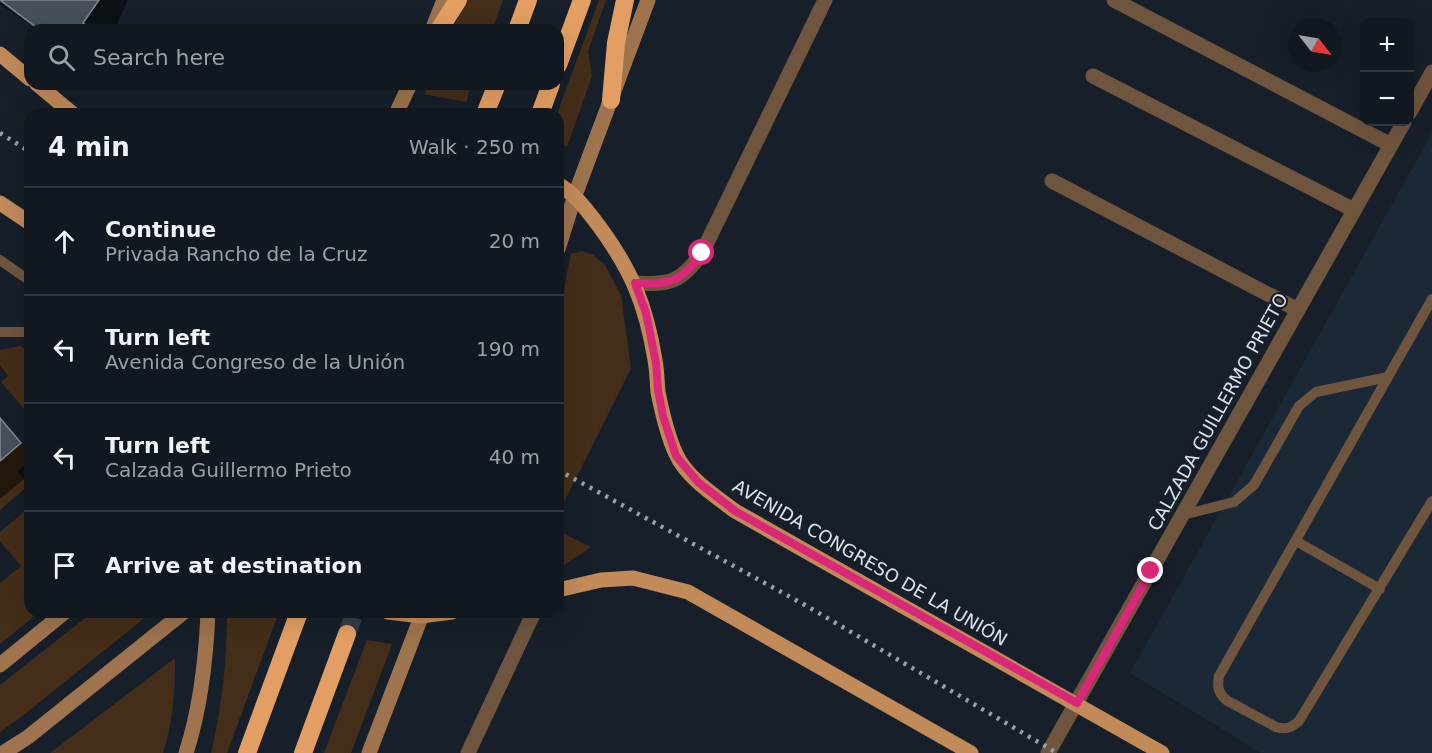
<!DOCTYPE html>
<meta charset="utf-8">
<style>
:root{--surface:#111820;--page:#1a2129;--text:#f1f3f6;--muted:#9ca0a5;--line:#30373e}
body{margin:0;font-family:"DejaVu Sans",sans-serif;background:var(--page);color:var(--text)}
.controls{position:absolute;right:18px;top:18px;display:grid;overflow:hidden;border-radius:12px;box-shadow:0 6px 24px #0002}
.controls button{width:54px;height:54px;display:grid;place-items:center;padding:0;border:0;border-bottom:2px solid var(--line);background:var(--surface);color:var(--text);font:30px sans-serif}
.compass{position:absolute;left:1288px;top:18px;width:54px;height:54px;border-radius:50%;background:var(--surface);box-shadow:0 6px 24px #0002;rotate:121deg}
.stop{position:absolute;width:18px;height:18px;margin:-14px;border:4px solid #db2777;border-radius:50%;background:#fff}
.stop.end{background:#db2777;border-color:#fff;box-shadow:0 2px 6px #0008}
.list{margin:0;padding:0;list-style:none}
h2{display:flex;justify-content:space-between;align-items:center;height:78px;margin:0;padding:0 24px;font-size:26px}
h2 small{font-size:20px;font-weight:400;color:var(--muted)}
.list li{display:grid;grid-template-columns:39px 1fr auto;gap:18px;align-items:center;box-sizing:border-box;height:108px;padding:0 24px;border-top:2px solid var(--line)}
.list b{display:block;font-size:22px;white-space:nowrap}
.list p{margin:0;font-size:20px;white-space:nowrap;color:var(--muted)}
.list em{font-size:20px;font-style:normal;color:var(--muted)}
.icon{flex:none;width:33px;height:33px;fill:none;stroke:currentColor;stroke-width:2;stroke-linecap:round;stroke-linejoin:round}
.map{position:relative;flex:none;width:1432px;height:753px;overflow:hidden}
.search{position:absolute;background:var(--surface);box-shadow:0 6px 24px #0002;left:24px;top:24px;width:540px;height:66px;display:flex;align-items:center;gap:15px;box-sizing:border-box;padding:0 21px;border-radius:18px;color:var(--muted);font-size:22px}
.panel{position:absolute;background:var(--surface);box-shadow:0 6px 24px #0002;left:24px;top:108px;width:540px;height:510px;border-radius:18px}
.map>svg:first-child{display:block}
.built{fill:#1b2937}
.green{fill:#442e19}
.shadow{fill:#0007}
.building{fill:#46505b;stroke:#7e8995;stroke-width:1.5}
.lines{fill:none;stroke-linecap:round;stroke-linejoin:round}
.motorway-tunnel{stroke:#343d46;stroke-width:18;stroke-dasharray:18 9;stroke-linecap:butt}
.service{stroke:#70553e;stroke-width:10}
.minor{stroke:#70553e;stroke-width:15}
.tertiary{stroke:#70553e;stroke-width:15}
.secondary{stroke:#9e734e;stroke-width:15}
.primary{stroke:#c28a59;stroke-width:15}
.motorway{stroke:#e39f63;stroke-width:18}
.rail{stroke:#99a0a8;stroke-width:4.5;stroke-dasharray:3 6;stroke-linecap:butt}
.route{stroke:#db2777;stroke-width:8}
.labels{text-anchor:middle;stroke-width:4.5;stroke-linejoin:round;paint-order:stroke}
.street-label{font-size:18px;fill:#dbe1e8;stroke:#17202a}
</style>
<div class="map">
<svg width="1432" height="753" viewBox="0 0 1432 753">
<rect width="100%" height="100%" fill="#17202a"/>
<!-- built -->
<polygon class="built" points="1432,133 1432,753 1261,753 1130,673"/>
<!-- green -->
<g class="green">
<polygon points="466,0 503,0 492,30 452,30"/>
<polygon points="599,0 606,0 588,51 592,76 567,147 558,141 557,114"/>
<polygon points="428,84 472,84 466,102 424,94"/>
<path d="M582 251 593 255 605 265 621 295 631 368 558 514C558 430 552 336 571 254Z"/>
<polygon points="20,346 30,351 30,416 1,382 8,376 0,365 0,350"/>
<polygon points="21,443 30,454 30,461 17,472 29,485 0,510 0,461"/>
<polygon points="30,507 30,612 39,612 0,644 0,583 21,566 0,541 0,532"/>
<polygon points="558,531 591,547 558,569"/>
<polygon points="93,612 152,612 21,717 0,732 0,685"/>
<path d="M227 612H279L227 753H211C222 707 227 660 227 612Z"/>
<polygon points="367,640 392,644 351,753 324,753"/>
<path d="M175 658C175 690 173 723 163 753H50Z"/>
</g>
<!-- shadow -->
<g class="shadow">
<polygon points="2,0 128,0 114,30 42,30"/>
<polygon points="0,2 37,30 0,4"/>
<polygon points="0,418 30,452 30,474 0,499"/>
</g>
<!-- building -->
<g class="building">
<polygon points="0,0 99,0 83,23 92,30 40,30"/>
<polygon points="0,418 21,443 0,461"/>
</g>
<g class="lines">
<!-- motorway-tunnel -->
<polyline class="motorway-tunnel" points="347,634 355,612"/>
<!-- service -->
<g class="service">
<polyline points="0,260 30,281"/>
<path d="M1432 299 1219 676C1217 687 1218 692 1226 700L1276 727C1286 730 1291 728 1299 721L1432 501"/>
<polyline points="0,332 30,332"/>
<polyline points="1183,515 1234,502 1254,485 1299,406 1316,392 1388,377"/>
<polyline points="1296,541 1380,589"/>
</g>
<!-- minor -->
<g class="minor">
<polyline points="1114,0 1391,145"/>
<polyline points="1093,76 1354,210"/>
<polyline points="1052,181 1298,310"/>
<path d="M635 283C671 285 681 282 702 253L825 0"/>
<polyline points="468,753 534,612"/>
</g>
<!-- tertiary -->
<g class="tertiary">
<polyline points="1410,112 1432,72"/>
<polyline points="1048,753 1404,122"/>
</g>
<!-- secondary -->
<g class="secondary">
<polyline points="432,30 444,0"/>
<polyline points="396,114 410,84"/>
<polyline points="558,249 575,195 648,0"/>
<polyline points="0,665 65,612"/>
<polyline points="3,753 28,737 184,612"/>
<path d="M186 753C201 707 206 660 208 612"/>
<polyline points="369,753 423,612"/>
</g>
<!-- primary -->
<g class="primary">
<polyline points="0,54 30,79"/>
<polyline points="37,84 73,114"/>
<path d="M558 184C576 195 586 209 599 226 632 271 646 305 655 360 657 370 657 381 658 392 662 412 667 435 676 454 686 477 715 496 735 511L1162 753"/>
<polyline points="0,203 30,223"/>
<polyline points="558,590 601,580 633,578 688,592 971,753"/>
<polyline points="388,612 421,616 452,612"/>
</g>
<!-- motorway -->
<g class="motorway">
<polyline points="439,30 458,0"/>
<polyline points="517,30 528,0"/>
<polyline points="558,65 582,0"/>
<polyline points="611,100 616,43 625,0"/>
<polyline points="485,114 497,84"/>
<polyline points="540,114 551,84"/>
<polyline points="247,753 298,615"/>
<polyline points="303,753 347,634"/>
</g>
<!-- rail -->
<g class="rail">
<polyline points="0,133 30,152"/>
<polyline points="558,470 805,605 1057,753"/>
</g>
</g>
<g class="lines">
<!-- route -->
<path class="route" d="M702 253C681 282 671 285 635 283L646 313 656 363 658 390 663 416 676 456 698 482 735 511 1077 703 1151 571"/>
</g>
<g class="labels">
<!-- street labels -->
<g class="street-label">
<text transform="translate(1218 412) rotate(-61)" y="6">CALZADA GUILLERMO PRIETO</text>
<text transform="translate(870 563) rotate(30)" y="6">AVENIDA CONGRESO DE LA UNIÓN</text>
</g>
</g>
</svg>
<div class="controls">
<button>+</button>
<button>−</button>
</div>
<svg class="compass" viewBox="-18 -18 36 36"><path d="M0-13l5 13h-10z" fill="#e53935"/><path d="M0 13l5-13h-10z" fill="#9ca0a5"/></svg>
<div class="stop" style="left:702px;top:253px"></div>
<div class="stop end" style="left:1151px;top:571px"></div>
<div class="search"><svg class="icon" aria-label="search" viewBox="0 0 24 24"><circle cx="10" cy="10" r="6"/><path d="M15 15l6 6"/></svg>Search here</div>
<section class="panel">
<h2>4 min<small>Walk · 250 m</small></h2>
<ul class="list">
<li><svg class="icon" aria-label="ahead" viewBox="0 0 24 24"><path d="M12 20V5M6 11l6-6 6 6"/></svg><div><b>Continue</b><p>Privada Rancho de la Cruz</p></div><em>20 m</em></li>
<li><svg class="icon" aria-label="left" viewBox="0 0 24 24"><path d="M17 20v-9H6M10 6l-5 5 5 5"/></svg><div><b>Turn left</b><p>Avenida Congreso de la Unión</p></div><em>190 m</em></li>
<li><svg class="icon" aria-label="left" viewBox="0 0 24 24"><path d="M17 20v-9H6M10 6l-5 5 5 5"/></svg><div><b>Turn left</b><p>Calzada Guillermo Prieto</p></div><em>40 m</em></li>
<li><svg class="icon" aria-label="arrive" viewBox="0 0 24 24"><path d="M6 21V4h12l-3 4 3 4H6"/></svg><div><b>Arrive at destination</b></div></li>
</ul>
</section>
</div>
